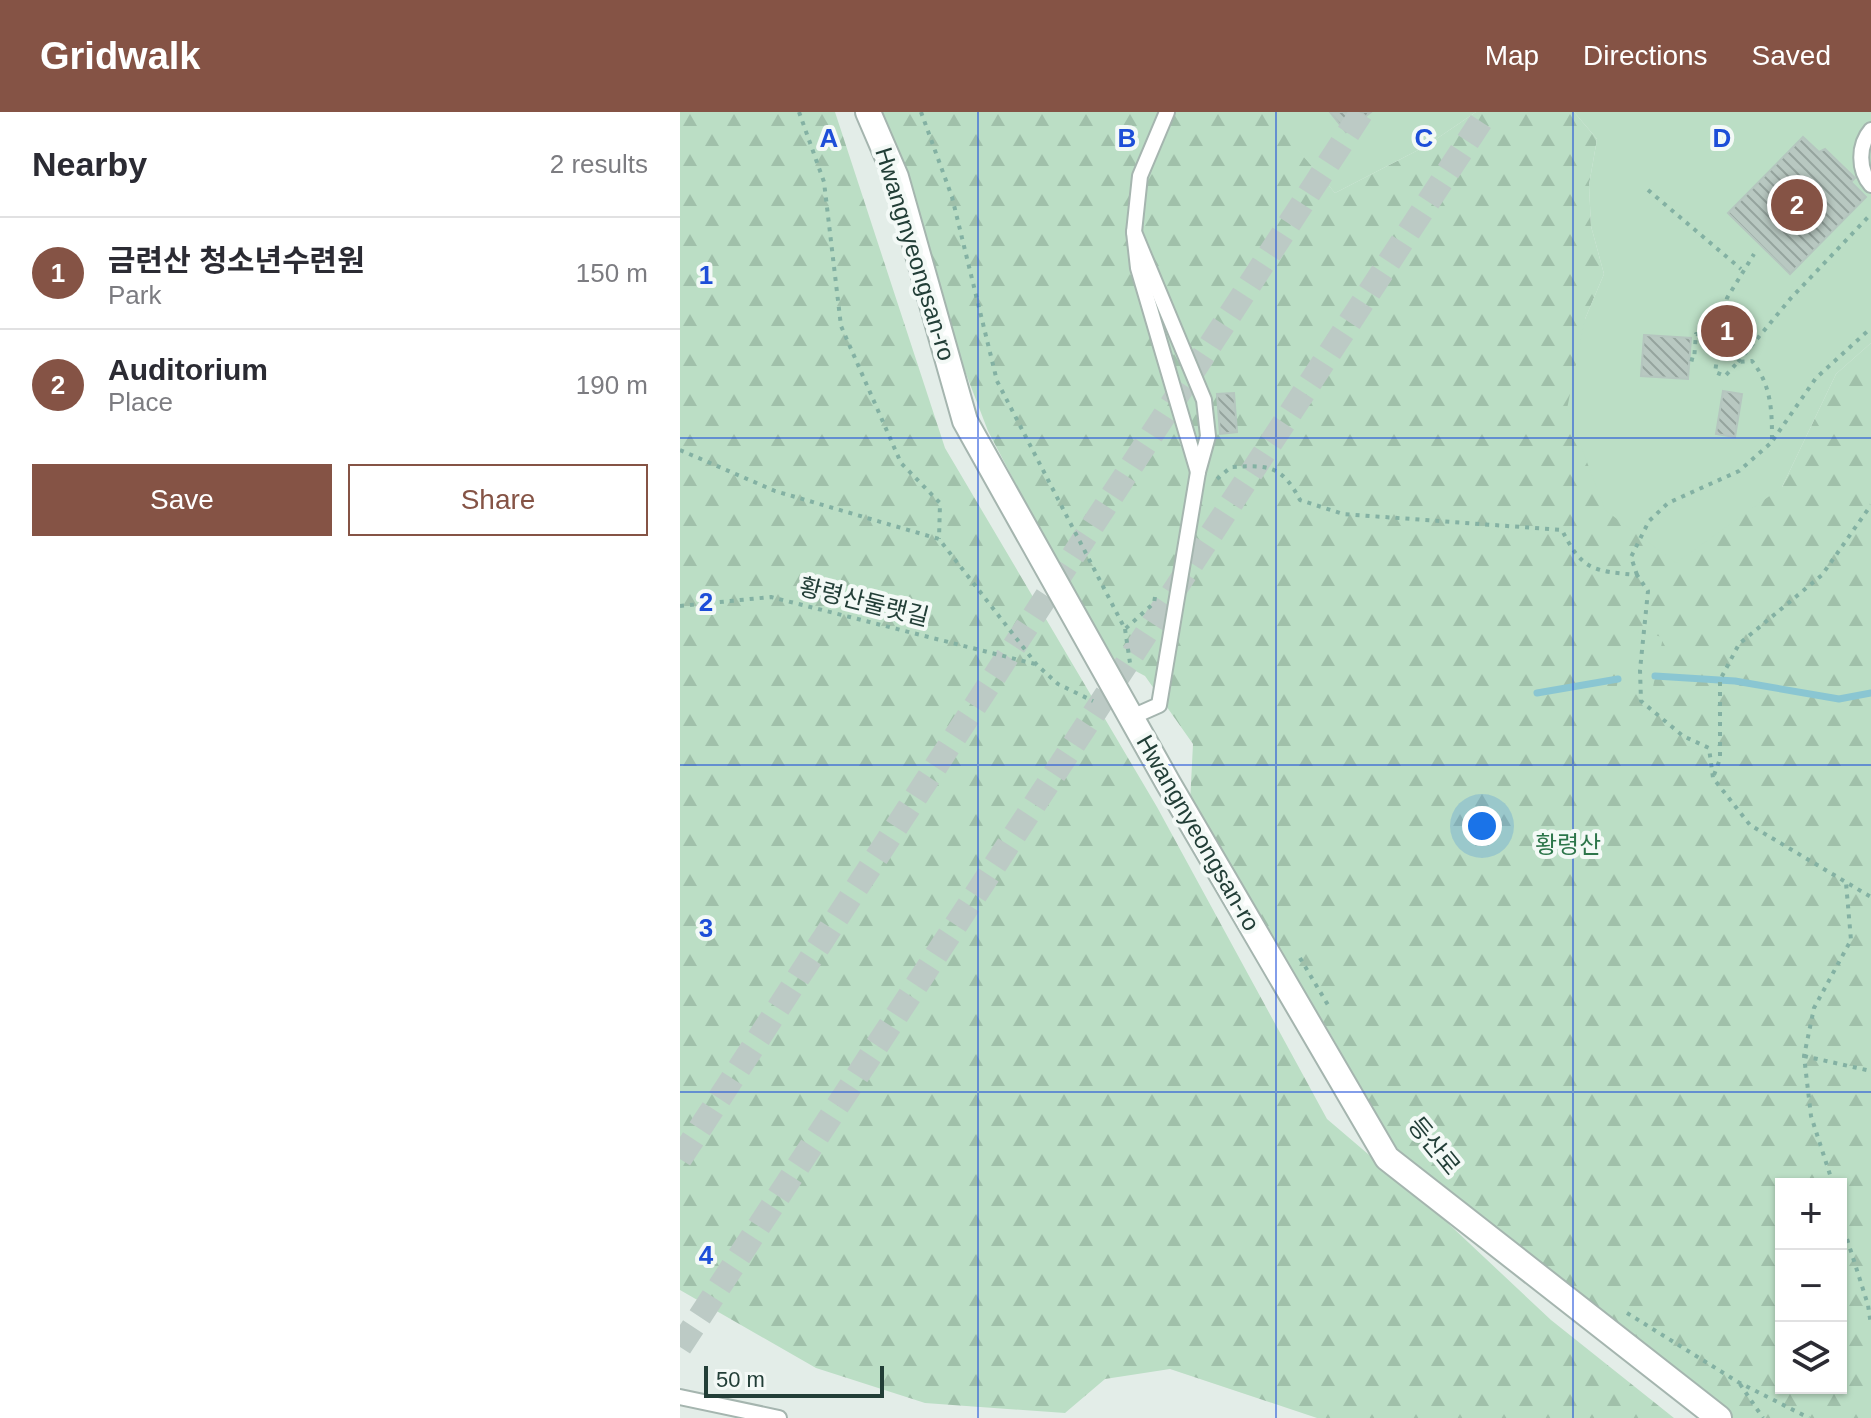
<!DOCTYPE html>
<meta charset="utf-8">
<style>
:root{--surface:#fff;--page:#f7f7f7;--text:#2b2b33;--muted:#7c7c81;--line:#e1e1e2;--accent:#855345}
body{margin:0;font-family:Helvetica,"Noto Sans KR",sans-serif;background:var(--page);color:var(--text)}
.controls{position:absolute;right:24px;bottom:24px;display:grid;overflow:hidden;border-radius:0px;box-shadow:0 2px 6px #0004}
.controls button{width:72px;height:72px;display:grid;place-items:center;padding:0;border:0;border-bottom:2px solid var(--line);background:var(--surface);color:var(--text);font:40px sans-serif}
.scale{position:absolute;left:24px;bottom:20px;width:180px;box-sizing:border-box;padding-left:8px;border:4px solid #223e37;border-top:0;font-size:22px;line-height:28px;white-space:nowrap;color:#223e37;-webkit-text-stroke:6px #f3f9f6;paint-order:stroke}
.you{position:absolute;left:802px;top:714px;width:28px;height:28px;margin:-20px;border:6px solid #fff;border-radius:50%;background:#1a73e8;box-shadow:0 0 0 12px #1a73e833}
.badge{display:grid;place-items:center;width:52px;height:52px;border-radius:50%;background:var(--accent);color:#fff;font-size:26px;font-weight:700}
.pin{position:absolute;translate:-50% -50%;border:4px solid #fff;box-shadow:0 2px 8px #0006}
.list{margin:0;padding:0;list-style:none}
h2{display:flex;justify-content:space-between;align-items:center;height:104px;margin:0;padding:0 32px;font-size:34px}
h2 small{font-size:26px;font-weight:400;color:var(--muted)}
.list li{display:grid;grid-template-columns:52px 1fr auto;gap:24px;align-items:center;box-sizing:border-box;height:112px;padding:0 32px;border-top:2px solid var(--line)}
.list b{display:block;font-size:30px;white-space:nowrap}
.list p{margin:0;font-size:26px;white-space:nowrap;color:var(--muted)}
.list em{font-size:26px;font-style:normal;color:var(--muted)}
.actions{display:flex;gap:16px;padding:24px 32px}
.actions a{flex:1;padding:18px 0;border:2px solid var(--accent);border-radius:0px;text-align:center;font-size:28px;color:var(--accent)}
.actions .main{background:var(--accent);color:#fff}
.icon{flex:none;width:44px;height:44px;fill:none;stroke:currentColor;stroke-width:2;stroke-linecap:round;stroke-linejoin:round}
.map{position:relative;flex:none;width:1191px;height:1306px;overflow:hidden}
header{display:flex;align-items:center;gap:48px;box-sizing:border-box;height:112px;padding:0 40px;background:var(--accent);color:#fff}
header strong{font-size:38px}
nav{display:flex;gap:44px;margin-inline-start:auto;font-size:28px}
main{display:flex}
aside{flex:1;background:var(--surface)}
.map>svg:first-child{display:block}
.forest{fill:url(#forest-firs);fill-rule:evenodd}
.park{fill:#bbdec5}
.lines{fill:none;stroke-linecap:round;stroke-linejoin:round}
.stream{stroke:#8ac6d2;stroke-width:7}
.building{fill:url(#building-back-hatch);stroke:#b5c6bf;stroke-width:2}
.trunk-tunnel{stroke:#bccac5;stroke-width:24;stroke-dasharray:24 12;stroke-linecap:butt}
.service-casing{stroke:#a5b5af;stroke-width:18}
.tertiary-casing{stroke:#a5b5af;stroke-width:28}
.path{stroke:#83b1a3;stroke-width:4;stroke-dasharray:4 6;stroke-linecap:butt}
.service{stroke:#fff;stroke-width:14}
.tertiary{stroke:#fff;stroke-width:24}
.grid{fill:none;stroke:#1d4ed8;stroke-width:2;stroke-opacity:0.55}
.labels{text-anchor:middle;stroke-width:8;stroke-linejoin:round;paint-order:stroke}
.street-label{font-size:24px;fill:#223e37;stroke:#f3f9f6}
.park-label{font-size:24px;fill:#2c754a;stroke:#f3f9f6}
.grid-label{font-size:26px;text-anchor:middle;font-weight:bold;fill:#1d4ed8;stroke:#f3f9f6;stroke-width:8;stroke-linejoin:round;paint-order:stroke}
</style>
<header>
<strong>Gridwalk</strong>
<nav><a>Map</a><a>Directions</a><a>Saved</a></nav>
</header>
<main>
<aside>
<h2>Nearby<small>2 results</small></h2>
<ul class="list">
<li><span class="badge">1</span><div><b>금련산 청소년수련원</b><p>Park</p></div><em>150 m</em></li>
<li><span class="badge">2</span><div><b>Auditorium</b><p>Place</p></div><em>190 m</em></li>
</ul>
<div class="actions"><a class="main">Save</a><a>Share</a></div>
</aside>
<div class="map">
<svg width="1191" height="1306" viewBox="0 0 1191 1306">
<defs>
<pattern id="forest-firs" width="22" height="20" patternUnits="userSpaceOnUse" patternTransform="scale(2)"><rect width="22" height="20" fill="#bbdec5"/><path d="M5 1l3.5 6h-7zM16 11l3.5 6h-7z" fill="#a0c0aa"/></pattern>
<pattern id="building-back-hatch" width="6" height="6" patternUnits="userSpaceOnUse" patternTransform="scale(2)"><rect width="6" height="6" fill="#b8c8c1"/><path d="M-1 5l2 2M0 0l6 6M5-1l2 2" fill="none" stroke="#95a49e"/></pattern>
</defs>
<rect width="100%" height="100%" fill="#e3ede8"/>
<!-- forest -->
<g class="forest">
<polygon points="0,0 155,0 265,336 477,695 647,1007 756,1100 871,1208 994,1306 637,1306 490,1257 425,1267 385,1301 245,1291 136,1256 0,1178"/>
<path d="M200 0H596L598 14 655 81 746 34 796 0H894L917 27 909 73 911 114 924 162 905 207 1102 375 1156 262 1191 231V1306H1051L718 1041 650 921 510 691 513 632 465 564 435 548 398 491 308 319 268 215ZM1101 1072H1161V1276H1101Z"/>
</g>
<!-- park -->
<g class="park">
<polygon points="596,0 796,0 746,34 655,81 597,14"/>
<polygon points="894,0 1191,0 1191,231 1156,262 1102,375 996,451 925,398 887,297 905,207 924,162 911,114 909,73 917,27"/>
<polygon points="948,518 983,525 971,585 936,578"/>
</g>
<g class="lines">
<!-- stream -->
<g class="stream">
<polyline points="975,564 1055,569 1159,587 1191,581"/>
<polyline points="857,581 938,567"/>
</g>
</g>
<!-- building -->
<g class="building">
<polygon points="650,0 691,0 666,20"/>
<polygon points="1123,25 1139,40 1145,37 1175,66 1171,70 1186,85 1110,162 1048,101"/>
<polygon points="964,223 1011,226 1008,267 961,264"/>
<polygon points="1043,279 1062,282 1055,325 1036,322"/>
<polygon points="554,281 557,320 540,322 537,282"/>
</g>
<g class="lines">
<!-- trunk-tunnel -->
<g class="trunk-tunnel">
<polyline points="0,1047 682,0"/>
<polyline points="0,1235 807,0"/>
</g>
<defs>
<g id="service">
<polyline points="487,0 460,64 454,120 458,156 518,360"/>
<path d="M1191 18C1178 33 1178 58 1191 73"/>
<polyline points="452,605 479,593 518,360 528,324 524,288 454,120"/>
<polyline points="0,1285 99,1306"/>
</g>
<polyline id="tertiary" points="188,0 216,65 285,309 488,671 707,1046 1039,1306"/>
</defs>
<!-- service casing -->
<use href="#service" class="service-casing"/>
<!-- tertiary casing -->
<use href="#tertiary" class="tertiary-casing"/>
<!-- path -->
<g class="path">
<polyline points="119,0 144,70 161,214 221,351 260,391 259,427"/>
<polyline points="241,0 272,85 317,269 445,517 474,491 475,485"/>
<polyline points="968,78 1061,157"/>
<polyline points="1010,247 1014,248 1016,222 1039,225"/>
<polyline points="1058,250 1111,186 1191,102"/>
<polyline points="1093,328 1136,266 1191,216"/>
<polyline points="0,338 95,379 259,427 357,553 378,572 413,589"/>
<path d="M537 367 551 355C588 353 602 353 620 388L663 402 882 418C902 459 914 459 957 463L968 479 960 558 961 589 1003 624 1029 636 1033 666 1070 713 1191 785"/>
<path d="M957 463 951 445 969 409 988 391 1059 359 1092 330C1092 300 1092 274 1072 249L1058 250 1045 264 1035 260 1047 186 1074 142"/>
<polyline points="0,494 91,485 355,552"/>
<polyline points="445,517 450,551"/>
<polyline points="1034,663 1040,647 1040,568 1059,532 1142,463 1191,393"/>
<polyline points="620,846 648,893"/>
<polyline points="1124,944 1191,959"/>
<polyline points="1153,1072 1131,1004 1124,944 1134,896 1171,828 1166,771"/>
<polyline points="1161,1108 1188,1193 1191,1213"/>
<polyline points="947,1201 1058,1270 1129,1306"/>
<polyline points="1060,1272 1083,1306"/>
</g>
<!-- service -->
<use href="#service" class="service"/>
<!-- tertiary -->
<use href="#tertiary" class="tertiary"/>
</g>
<!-- grid -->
<path class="grid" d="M298 0V1306M596 0V1306M893 0V1306M0 326H1191M0 653H1191M0 980H1191"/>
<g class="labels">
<!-- street labels -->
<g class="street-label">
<text transform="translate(235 142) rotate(73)" y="8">Hwangnyeongsan-ro</text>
<text transform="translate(184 490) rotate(14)" y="8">황령산둘랫길</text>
<text transform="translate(518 721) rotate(60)" y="8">Hwangnyeongsan-ro</text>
<text transform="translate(754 1034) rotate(51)" y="8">등산로</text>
</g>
<!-- park labels -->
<g class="park-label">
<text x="888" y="741">황령산</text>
</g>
</g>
<g class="grid-label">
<text x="149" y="35">A</text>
<text x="447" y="35">B</text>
<text x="744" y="35">C</text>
<text x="1042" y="35">D</text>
<text x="26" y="172">1</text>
<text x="26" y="499">2</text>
<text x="26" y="825">3</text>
<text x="26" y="1152">4</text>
</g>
</svg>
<div class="controls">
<button>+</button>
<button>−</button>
<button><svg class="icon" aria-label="layers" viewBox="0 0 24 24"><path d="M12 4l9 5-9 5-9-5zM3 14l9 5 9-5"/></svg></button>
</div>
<div class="scale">50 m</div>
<div class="you"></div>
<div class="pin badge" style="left:1047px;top:219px">1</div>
<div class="pin badge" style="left:1117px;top:93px">2</div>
</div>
</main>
